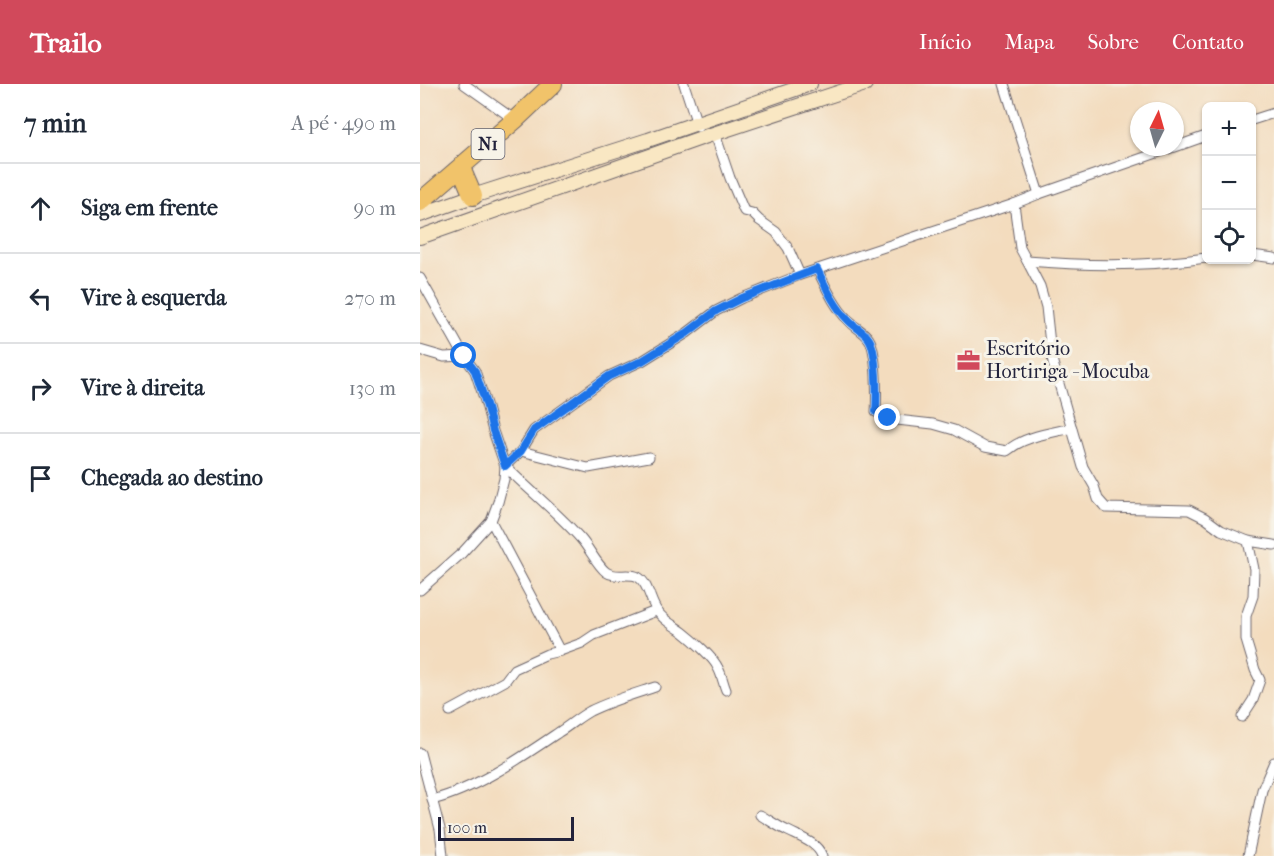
<!DOCTYPE html>
<html lang="pt">
<meta charset="utf-8">
<style>
:root{--surface:#fff;--page:#f2f2f3;--text:#1f2937;--muted:#747a83;--line:#e0e1e3;--accent:#d1495b}
body{margin:0;font-family:"IM FELL French Canon",serif;background:var(--page);color:var(--text)}
.controls{position:absolute;right:18px;top:18px;display:grid;overflow:hidden;border-radius:9px;box-shadow:0 2px 4px #0004}
.controls button{width:54px;height:54px;display:grid;place-items:center;padding:0;border:0;border-bottom:2px solid var(--line);background:var(--surface);color:var(--text);font:30px sans-serif}
.compass{position:absolute;left:710px;top:18px;width:54px;height:54px;border-radius:50%;background:var(--surface);box-shadow:0 2px 4px #0004;rotate:5deg}
.scale{position:absolute;left:18px;bottom:15px;width:136px;box-sizing:border-box;padding-left:6px;border:3px solid #22223b;border-top:0;font-size:16px;line-height:21px;white-space:nowrap;color:#22223b;-webkit-text-stroke:4px #f7f3e8;paint-order:stroke}
.stop{position:absolute;width:18px;height:18px;margin:-14px;border:4px solid #1a73e8;border-radius:50%;background:#fff}
.stop.end{background:#1a73e8;border-color:#fff;box-shadow:0 2px 6px #0008}
.list{margin:0;padding:0;list-style:none}
h2{display:flex;justify-content:space-between;align-items:center;height:78px;margin:0;padding:0 24px;font-size:26px}
h2 small{font-size:20px;font-weight:400;color:var(--muted)}
.list li{display:grid;grid-template-columns:39px 1fr auto;gap:18px;align-items:center;box-sizing:border-box;height:90px;padding:0 24px;border-top:2px solid var(--line)}
.list b{display:block;font-size:22px;white-space:nowrap}
.list em{font-size:20px;font-style:normal;color:var(--muted)}
.icon{flex:none;width:33px;height:33px;fill:none;stroke:currentColor;stroke-width:2;stroke-linecap:round;stroke-linejoin:round}
.map{position:relative;flex:none;width:854px;height:772px;overflow:hidden}
header{display:flex;align-items:center;gap:36px;box-sizing:border-box;height:84px;padding:0 30px;background:var(--accent);color:#fff}
header strong{font-size:28px}
nav{display:flex;gap:33px;margin-inline-start:auto;font-size:21px}
main{display:flex}
aside{flex:1;background:var(--surface)}
.map>svg:first-child{display:block}
.lines{fill:none;stroke-linecap:round;stroke-linejoin:round}
.street-casing{stroke:#6b6369;stroke-width:11}
.secondary-casing{stroke:#6b6369;stroke-width:16}
.highway-casing{stroke:#6b6369;stroke-width:20}
.street{stroke:#fff;stroke-width:9}
.secondary{stroke:#f9e7c3;stroke-width:14}
.highway{stroke:#f1c36a;stroke-width:18}
.route{stroke:#1a73e8;stroke-width:8}
.labels{text-anchor:middle;stroke-width:6;stroke-linejoin:round;paint-order:stroke}
.shield{fill:#f7f3e8;stroke:#62616f;stroke-width:1.5}
.shield-label{font-size:18px;font-weight:bold;fill:#22223b}
.poi-label{font-size:20px;fill:#22223b;stroke:#f7f3e8;text-anchor:start}
</style>
<header>
<strong>Trailo</strong>
<nav><a>Início</a><a>Mapa</a><a>Sobre</a><a>Contato</a></nav>
</header>
<main>
<aside>
<h2>7 min<small>A pé · 490 m</small></h2>
<ul class="list">
<li><svg class="icon" aria-label="ahead" viewBox="0 0 24 24"><path d="M12 20V5M6 11l6-6 6 6"/></svg><div><b>Siga em frente</b></div><em>90 m</em></li>
<li><svg class="icon" aria-label="left" viewBox="0 0 24 24"><path d="M17 20v-9H6M10 6l-5 5 5 5"/></svg><div><b>Vire à esquerda</b></div><em>270 m</em></li>
<li><svg class="icon" aria-label="right" viewBox="0 0 24 24"><path d="M7 20v-9h11M14 6l5 5-5 5"/></svg><div><b>Vire à direita</b></div><em>130 m</em></li>
<li><svg class="icon" aria-label="arrive" viewBox="0 0 24 24"><path d="M6 21V4h12l-3 4 3 4H6"/></svg><div><b>Chegada ao destino</b></div></li>
</ul>
</aside>
<div class="map">
<svg width="854" height="772" viewBox="0 0 854 772">
<rect width="100%" height="100%" fill="#f7f3e8"/>
<filter id="ink" filterUnits="userSpaceOnUse"><feTurbulence type="fractalNoise" baseFrequency=".0167" numOctaves="2"/><feDisplacementMap in="SourceGraphic" scale="12" xChannelSelector="R" yChannelSelector="G"/><feConvolveMatrix kernelMatrix="1 2 1 2 8 2 1 2 1" color-interpolation-filters="sRGB"/></filter>
<filter id="wash" filterUnits="userSpaceOnUse"><feTurbulence type="fractalNoise" baseFrequency=".008" numOctaves="4" result="noise"/><feDisplacementMap in="SourceGraphic" scale="24" xChannelSelector="R" yChannelSelector="G"/><feGaussianBlur stdDeviation="1.35" result="paint"/><feColorMatrix in="noise" values="0 0 0 0 0 0 0 0 0 0 0 0 0 0 0 0 0 1.4 0 .05"/><feComposite in="paint" operator="in"/></filter>
<g filter="url(#wash)">
<rect width="100%" height="100%" fill="#f3dcbe"/>
</g>
<g filter="url(#ink)">
<g class="lines">
<defs>
<g id="street">
<polyline points="44,0 95,36"/>
<polyline points="264,0 278,43"/>
<polyline points="584,0 619,110 754,63"/>
<polyline points="832,36 854,29"/>
<polyline points="295,50 310,94 324,127 332,129 339,136 356,148 368,164 380,191"/>
<polyline points="755,63 786,52"/>
<path d="M594 120 600 164 607 177C667 182 727 183 786 174"/>
<polyline points="832,171 854,174"/>
<polyline points="607,177 620,202 626,223 630,260 633,279 663,383 674,402 678,415 686,424 769,426 785,434 801,446 828,457 854,461"/>
<path d="M397 185C406 203 414 222 428 236 434 243 444 247 449 255 457 267 457 312 456 328L477 336 513 340 534 346 565 363 587 367C604 352 631 349 652 344"/>
<polyline points="0,194 44,272 55,287 66,320 73,347 85,382 84,395 78,418 71,437 42,469 0,506"/>
<polyline points="0,266 24,273 44,272"/>
<polyline points="101,367 168,384 229,373"/>
<polyline points="71,437 140,567"/>
<path d="M306 606C303 599 302 591 298 584 294 574 272 555 263 548 255 542 244 537 238 528 230 519 229 499 218 493 208 488 196 495 186 488 177 481 169 464 161 455 138 429 110 407 85 382L101 367 114 346 189 292 222 277 267 249 296 227 322 214 380 191 594 120 619 110"/>
<polyline points="30,627 85,597 94,585 127,570 140,567 162,559 174,551 236,527"/>
<polyline points="822,633 833,616 840,596 835,586 826,556 826,532 833,512 834,485 828,457"/>
<polyline points="0,669 20,745 23,772"/>
<path d="M12 716C56 705 102 673 139 648 149 642 159 633 170 627 190 617 214 610 235 603"/>
<path d="M340 731C349 736 357 742 366 746 379 753 397 758 402 772"/>
<polyline points="828,772 842,706 854,678"/>
</g>
<g id="secondary">
<polyline points="0,131 53,112 228,56 390,0"/>
<polyline points="0,153 281,54 445,0"/>
</g>
<g id="highway">
<polyline points="41,84 53,112"/>
<polyline points="0,118 95,36 133,0"/>
</g>
</defs>
<!-- street casing -->
<use href="#street" class="street-casing"/>
<!-- secondary casing -->
<use href="#secondary" class="secondary-casing"/>
<!-- highway casing -->
<use href="#highway" class="highway-casing"/>
<!-- street -->
<use href="#street" class="street"/>
<!-- secondary -->
<use href="#secondary" class="secondary"/>
<!-- highway -->
<use href="#highway" class="highway"/>
</g>
</g>
<g class="lines" filter="url(#ink)">
<!-- route -->
<path class="route" d="M44 272 55 287 66 320 73 347 85 382 101 367 114 346 189 292 222 277 267 249 296 227 322 214 397 185C406 203 414 222 428 236 434 243 444 247 449 255 457 267 457 312 456 328L468 334"/>
</g>
<!-- icons -->
<defs>
<symbol id="office-bare" viewBox="-9 -9 18 18"><path d="M-6-3h4V-5.5h4V-3h4V5H-6ZM-1-4.5V-3h2v-1.5ZM-6 0V1H6V0Z" fill="#d1495b" stroke="#f7f3e8" stroke-width="2.5" paint-order="stroke"/></symbol>
</defs>
<g fill-rule="evenodd">
<use href="#office-bare" x="532" y="260" width="33" height="33"/>
</g>
<g class="labels">
<!-- shield labels -->
<rect class="shield" x="51.5" y="45" width="33" height="30" rx="4.5"/>
<g class="shield-label">
<text x="68" y="66">N1</text>
</g>
<!-- poi labels -->
<g class="poi-label">
<text x="566" y="271">Escritório<tspan x="566" dy="23">Hortiriga - Mocuba</tspan></text>
</g>
</g>
</svg>
<div class="controls">
<button>+</button>
<button>−</button>
<button><svg class="icon" aria-label="locate" viewBox="0 0 24 24"><circle cx="12" cy="12" r="6"/><path d="M12 2v4M12 18v4M2 12h4M18 12h4"/></svg></button>
</div>
<svg class="compass" viewBox="-18 -18 36 36"><path d="M0-13l5 13h-10z" fill="#e53935"/><path d="M0 13l5-13h-10z" fill="#747a83"/></svg>
<div class="scale">100 m</div>
<div class="stop" style="left:44px;top:272px"></div>
<div class="stop end" style="left:468px;top:334px"></div>
</div>
</main>
